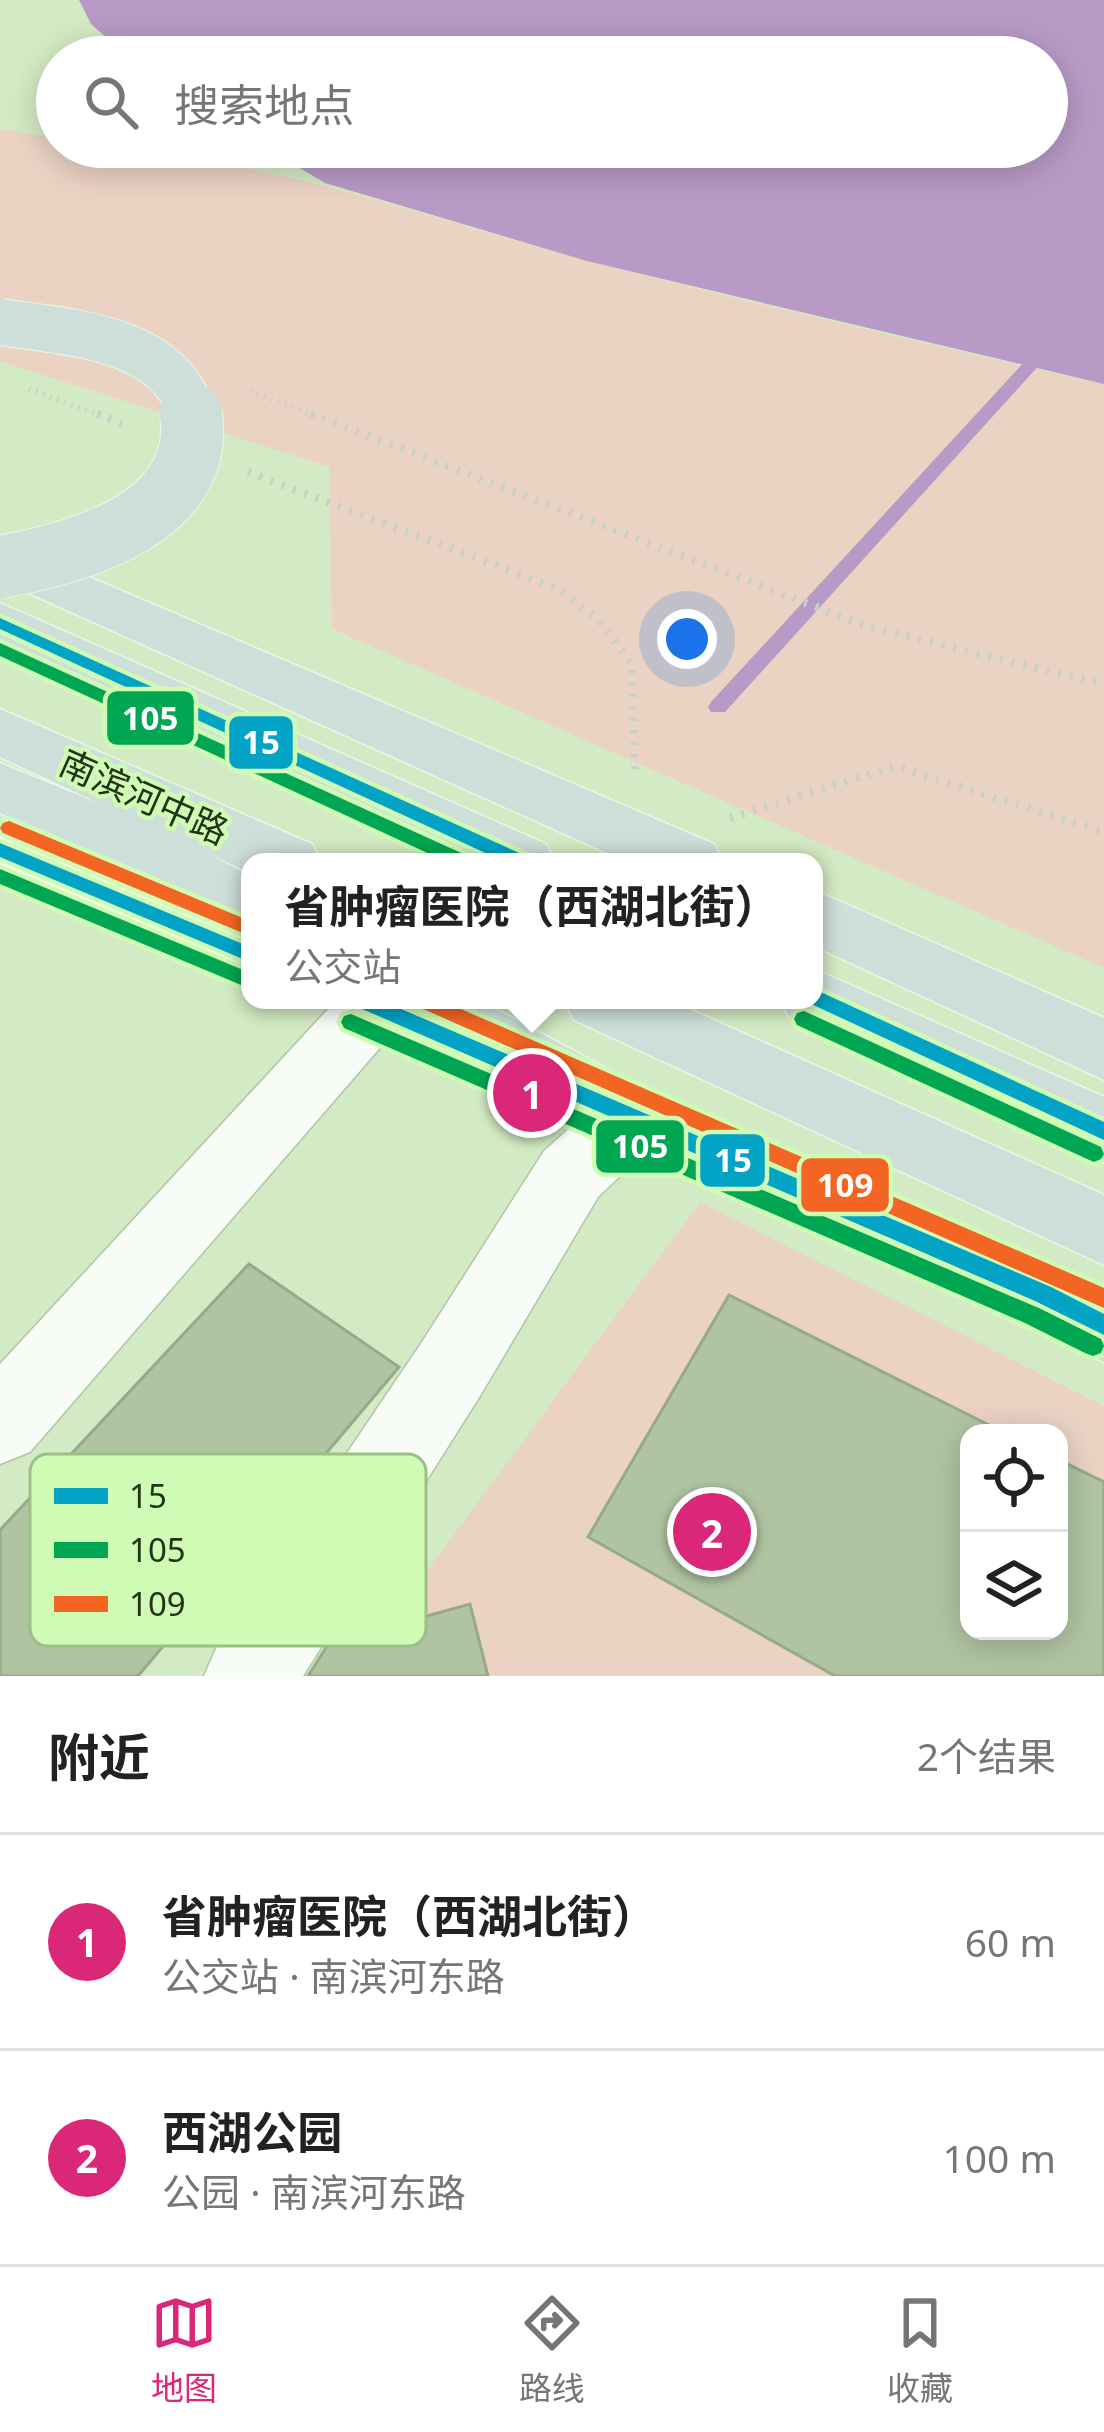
<!DOCTYPE html>
<html lang="zh">
<meta charset="utf-8">
<style>
:root{--surface:#fff;--page:#f6f6f6;--text:#222;--muted:#767676;--line:#e0e0e0;--accent:#db2777}
body{margin:0;font-family:"Noto Sans","Noto Sans SC",sans-serif;background:var(--page);color:var(--text)}
.controls{position:absolute;right:36px;bottom:36px;display:grid;overflow:hidden;border-radius:24px;box-shadow:0 6px 30px #0003}
.controls button{width:108px;height:108px;display:grid;place-items:center;padding:0;border:0;border-bottom:3px solid var(--line);background:var(--surface);color:var(--text);font:60px sans-serif}
.you{position:absolute;left:687px;top:639px;width:42px;height:42px;margin:-30px;border:9px solid #fff;border-radius:50%;background:#1a73e8;box-shadow:0 0 0 18px #1a73e833}
.badge{display:grid;place-items:center;width:78px;height:78px;border-radius:50%;background:var(--accent);color:#fff;font-size:39px;font-weight:700}
.pin{position:absolute;translate:-50% -50%;border:6px solid #fff;box-shadow:0 3px 12px #0006}
.popup{position:absolute;left:241px;top:853px;width:582px;height:156px;box-sizing:border-box;display:grid;place-content:center;border-radius:24px;background:var(--surface);filter:drop-shadow(0 3px 9px #0005);font-size:39px;white-space:nowrap;color:var(--muted)}
.popup b{font-size:45px;color:var(--text)}
.popup::after{content:'';position:absolute;left:50%;top:100%;margin-left:-24px;border:24px solid transparent;border-top-color:var(--surface)}
.list{margin:0;padding:0;list-style:none}
h2{display:flex;justify-content:space-between;align-items:center;height:156px;margin:0;padding:0 48px;font-size:51px}
h2 small{font-size:39px;font-weight:400;color:var(--muted)}
.list li{display:grid;grid-template-columns:78px 1fr auto;gap:36px;align-items:center;box-sizing:border-box;height:216px;padding:0 48px;border-top:3px solid var(--line)}
.list b{display:block;font-size:45px;white-space:nowrap}
.list p{margin:0;font-size:39px;white-space:nowrap;color:var(--muted)}
.list em{font-size:39px;font-style:normal;color:var(--muted)}
.icon{flex:none;width:66px;height:66px;fill:none;stroke:currentColor;stroke-width:2;stroke-linecap:round;stroke-linejoin:round}
.map{position:relative;flex:none;width:1104px;height:1676px;overflow:hidden}
.search{position:absolute;background:var(--surface);box-shadow:0 6px 30px #0003;left:36px;right:36px;top:36px;height:132px;display:flex;align-items:center;gap:30px;box-sizing:border-box;padding:0 42px;border-radius:66px;color:var(--muted);font-size:45px}
.sheet{height:588px;background:var(--surface)}
nav{display:flex;justify-content:space-around;align-items:center;box-sizing:border-box;height:168px;border-top:3px solid var(--line);background:var(--surface);font-size:33px;color:var(--muted)}
nav a{display:grid;justify-items:center;gap:6px}
nav .on{color:var(--accent)}
.map>svg:first-child{display:block}
.green{fill:#ebd3c4;fill-rule:evenodd}
.water{fill:#b89ac6}
.lines{fill:none;stroke-linecap:round;stroke-linejoin:round}
.stream{fill:#b89ac6;fill-rule:evenodd}
.building{fill:#b0c4a2;stroke:#96a98a;stroke-width:3}
.minor-casing{stroke:#b1c4a5;stroke-width:3}
.highway-casing{stroke:#ebf6e4;stroke-width:3}
.path-far1{stroke:#c9d0c5;stroke-width:6;stroke-dasharray:1.5 6;stroke-linecap:butt}
.path{stroke:#c9d0c5;stroke-width:8;stroke-dasharray:3 9;stroke-linecap:butt}
.minor{fill:#f8fcf6;fill-rule:evenodd}
.highway{fill:#cddfd8;fill-rule:evenodd}
.highway-bridge-far1-casing{stroke:#ebf6e4;stroke-width:48;stroke-linecap:butt}
.highway-bridge-casing{stroke:#ebf6e4;stroke-width:64;stroke-linecap:butt}
.highway-bridge-far1{stroke:#cddfd8;stroke-width:46}
.highway-bridge{stroke:#cddfd8;stroke-width:62}
.bus-1-casing{stroke:#cffbb4;stroke-width:9}
.bus-2-casing{stroke:#cffbb4;stroke-width:9}
.bus-3-casing{stroke:#cffbb4;stroke-width:9}
.bus-1{fill:#02a3c5;fill-rule:evenodd}
.bus-2{fill:#00a651;fill-rule:evenodd}
.bus-3{fill:#f26522;fill-rule:evenodd}
.labels{text-anchor:middle;stroke-width:9;stroke-linejoin:round;paint-order:stroke}
.street-label{font-size:36px;fill:#223317;stroke:#cffbb4}
.key{fill:#cffbb4;stroke:#9bbf85;stroke-width:3}
.key-label{font-size:33px;fill:#223317}
.line-badge{stroke:#cffbb4;stroke-width:4.5}
.badge-label{font-size:33px;text-anchor:middle;font-weight:bold;fill:#fff}
</style>
<div class="map">
<svg width="1104" height="1676" viewBox="0 0 1104 1676">
<rect width="100%" height="100%" fill="#d3ebc4"/>
<!-- green -->
<g class="green">
<path d="M0 129 57 138V147C241 147 414 215 590 261 760 306 932 345 1104 384V968L332 629 329 467 0 361Z"/>
<path d="M700 1202 1104 1406V1676H349ZM969 1433H1059V1631H969Z"/>
</g>
<!-- water -->
<polygon class="water" points="79,0 1104,0 1104,384 587,261 325,183 264,147 1047,147 1047,57 128,57 91,24"/>
<g class="lines">
<!-- stream -->
<polygon class="stream" points="1045,344 1051,346 1051,352 725,712 711,712 708,707 711,702 1039,346"/>
</g>
<!-- building -->
<g class="building">
<polygon points="249,1264 399,1367 138,1676 0,1676 0,1530"/>
<polygon points="729,1295 1005,1433 969,1433 969,1631 1059,1631 1059,1460 1104,1482 1104,1676 835,1676 588,1537"/>
<polygon points="470,1604 488,1676 308,1676 329,1643"/>
</g>
<g class="lines">
<defs>
<g id="minor">
<polygon points="0,825 250,926 250,982 0,878"/>
<polygon points="325,1000 433,1000 495,1026 505,1047 495,1068 469,1076 385,1042 30,1452 0,1464 0,1364 329,1008"/>
<polygon points="580,1065 658,1096 669,1118 658,1140 598,1197 480,1396 303,1676 204,1676 218,1644 422,1342 544,1151 572,1126 554,1118 543,1096 554,1074"/>
</g>
<g id="highway">
<polygon points="0,539 714,844 723,862 627,862 0,580"/>
<polygon points="0,603 546,844 555,862 460,862 0,647"/>
<polygon points="0,709 312,844 321,862 250,862 250,873 207,853 250,876 250,934 226,926 136,876 0,813 0,763 105,806 0,757"/>
<polygon points="814,890 1104,1018 1104,1080 814,946"/>
<polygon points="814,969 1104,1097 1104,1163 789,1017 780,1000 814,1000"/>
<polygon points="382,1000 479,1000 658,1096 1104,1285 1104,1362 606,1140 392,1020"/>
<polygon points="564,1000 669,1000 1104,1195 1104,1265 574,1020"/>
</g>
</defs>
<!-- minor casing -->
<use href="#minor" class="minor-casing"/>
<!-- highway casing -->
<use href="#highway" class="highway-casing"/>
<!-- path-far1 -->
<g class="path-far1">
<polyline points="29,389 105,417"/>
<polyline points="250,391 319,417"/>
</g>
<!-- path -->
<g class="path">
<polyline points="97,414 128,426"/>
<polyline points="311,414 869,627 1104,684"/>
<polyline points="248,472 558,589 598,619 632,664 635,774"/>
<polyline points="730,818 895,766 1104,832"/>
</g>
<!-- minor -->
<use href="#minor" class="minor"/>
<!-- highway -->
<use href="#highway" class="highway"/>
<defs>
<path id="highway-bridge-far1" d="M0 322C66 332 174 336 192 417"/>
<path id="highway-bridge" d="M0 567C78 553 206 518 191 414"/>
</defs>
<!-- highway-bridge-far1 casing -->
<use href="#highway-bridge-far1" class="highway-bridge-far1-casing"/>
<!-- highway-bridge casing -->
<use href="#highway-bridge" class="highway-bridge-casing"/>
<!-- highway-bridge-far1 -->
<use href="#highway-bridge-far1" class="highway-bridge-far1"/>
<!-- highway-bridge -->
<use href="#highway-bridge" class="highway-bridge"/>
<defs>
<g id="bus-1">
<polygon points="0,618 528,857 531,862 505,862 0,629"/>
<polygon points="0,843 250,947 250,962 0,857"/>
<polygon points="814,989 1104,1122 1104,1140 807,1002 806,1000 814,1000"/>
<polygon points="350,1000 380,1000 1051,1287 1104,1314 1104,1335 1035,1301 353,1005"/>
</g>
<g id="bus-2">
<polygon points="0,643 470,857 473,862 447,862 0,656"/>
<polygon points="0,869 248,972 250,978 241,985 234,982 0,884"/>
<polygon points="804,1011 1101,1147 1104,1154 1101,1159 1094,1162 1087,1159 797,1025 794,1019 797,1013"/>
<polygon points="351,1014 1041,1309 1101,1339 1104,1346 1101,1353 1093,1356 1085,1353 1025,1323 344,1028 341,1022 344,1016"/>
</g>
<g id="bus-3">
<polygon points="9,821 250,921 250,936 3,833 0,828 3,823"/>
<polygon points="411,1000 440,1000 1104,1288 1104,1308 414,1005"/>
</g>
</defs>
<!-- bus-1 casing -->
<use href="#bus-1" class="bus-1-casing"/>
<!-- bus-2 casing -->
<use href="#bus-2" class="bus-2-casing"/>
<!-- bus-3 casing -->
<use href="#bus-3" class="bus-3-casing"/>
<!-- bus-1 -->
<use href="#bus-1" class="bus-1"/>
<!-- bus-2 -->
<use href="#bus-2" class="bus-2"/>
<!-- bus-3 -->
<use href="#bus-3" class="bus-3"/>
</g>
<g class="labels">
<!-- street labels -->
<g class="street-label">
<text transform="translate(144 797) rotate(24)" y="13">南滨河中路</text>
</g>
</g>
<!-- legend -->
<rect x="30" y="1454" width="396" height="192" rx="18" class="key"/>
<rect x="54" y="1488" width="54" height="16" fill="#02a3c5"/>
<rect x="54" y="1542" width="54" height="16" fill="#00a651"/>
<rect x="54" y="1596" width="54" height="16" fill="#f26522"/>
<g class="key-label">
<text x="129" y="1508">15</text>
<text x="129" y="1562">105</text>
<text x="129" y="1616">109</text>
</g>
<g class="line-badge">
<rect x="105" y="689" width="91" height="58" rx="12" fill="#00a651"/>
<rect x="227" y="714" width="68" height="57" rx="12" fill="#02a3c5"/>
<rect x="594" y="1118" width="92" height="57" rx="12" fill="#00a651"/>
<rect x="698" y="1132" width="69" height="57" rx="12" fill="#02a3c5"/>
<rect x="799" y="1156" width="92" height="58" rx="12" fill="#f26522"/>
</g>
<g class="badge-label">
<text x="150" y="730">105</text>
<text x="261" y="754">15</text>
<text x="640" y="1158">105</text>
<text x="733" y="1172">15</text>
<text x="845" y="1197">109</text>
</g>
</svg>
<div class="controls">
<button><svg class="icon" aria-label="locate" viewBox="0 0 24 24"><circle cx="12" cy="12" r="6"/><path d="M12 2v4M12 18v4M2 12h4M18 12h4"/></svg></button>
<button><svg class="icon" aria-label="layers" viewBox="0 0 24 24"><path d="M12 4l9 5-9 5-9-5zM3 14l9 5 9-5"/></svg></button>
</div>
<div class="you"></div>
<div class="pin badge" style="left:532px;top:1093px">1</div>
<div class="popup"><b>省肿瘤医院（西湖北街）</b>公交站</div>
<div class="pin badge" style="left:712px;top:1532px">2</div>
<div class="search"><svg class="icon" aria-label="search" viewBox="0 0 24 24"><circle cx="10" cy="10" r="6"/><path d="M15 15l6 6"/></svg>搜索地点</div>
</div>
<section class="sheet">
<h2>附近<small>2个结果</small></h2>
<ul class="list">
<li><span class="badge">1</span><div><b>省肿瘤医院（西湖北街）</b><p>公交站 · 南滨河东路</p></div><em>60 m</em></li>
<li><span class="badge">2</span><div><b>西湖公园</b><p>公园 · 南滨河东路</p></div><em>100 m</em></li>
</ul>
</section>
<nav>
<a class="on"><svg class="icon" aria-label="map" viewBox="0 0 24 24"><path d="M3 6l6-2 6 2 6-2v14l-6 2-6-2-6 2zM9 4v14M15 6v14"/></svg>地图</a>
<a><svg class="icon" aria-label="directions" viewBox="0 0 24 24"><path d="M12 3l9 9-9 9-9-9zM9 14v-3h6M13 9l2 2-2 2"/></svg>路线</a>
<a><svg class="icon" aria-label="saved" viewBox="0 0 24 24"><path d="M7 4h10v16l-5-4-5 4z"/></svg>收藏</a>
</nav>
